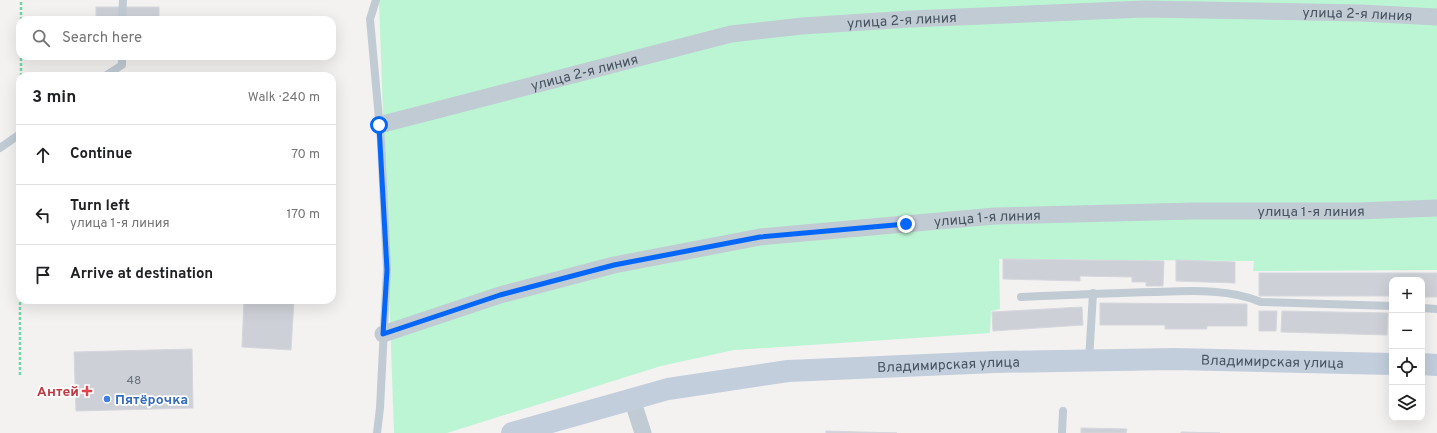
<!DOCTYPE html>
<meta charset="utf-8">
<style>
:root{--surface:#fff;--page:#f6f6f6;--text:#202124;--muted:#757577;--line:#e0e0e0}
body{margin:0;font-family:Overpass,sans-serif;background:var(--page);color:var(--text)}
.controls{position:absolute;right:12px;bottom:12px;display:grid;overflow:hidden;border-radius:8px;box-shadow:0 4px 16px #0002}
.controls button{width:36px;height:36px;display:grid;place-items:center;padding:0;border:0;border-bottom:1px solid var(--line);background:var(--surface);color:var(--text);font:20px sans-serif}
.stop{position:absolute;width:12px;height:12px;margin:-9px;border:3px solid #0567fa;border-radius:50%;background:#fff}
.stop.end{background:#0567fa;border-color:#fff;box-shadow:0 1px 4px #0008}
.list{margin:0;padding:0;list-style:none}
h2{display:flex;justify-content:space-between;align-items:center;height:52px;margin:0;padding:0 16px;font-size:17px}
h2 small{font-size:13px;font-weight:400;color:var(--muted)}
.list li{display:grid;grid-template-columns:26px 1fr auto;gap:12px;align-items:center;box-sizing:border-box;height:60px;padding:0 16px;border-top:1px solid var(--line)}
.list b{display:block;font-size:15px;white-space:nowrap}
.list p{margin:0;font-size:13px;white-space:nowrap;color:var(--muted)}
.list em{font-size:13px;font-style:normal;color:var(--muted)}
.icon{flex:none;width:22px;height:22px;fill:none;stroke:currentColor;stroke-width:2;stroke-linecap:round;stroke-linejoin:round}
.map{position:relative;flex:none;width:1437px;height:433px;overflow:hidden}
.search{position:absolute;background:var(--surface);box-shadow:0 4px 16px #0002;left:16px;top:16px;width:320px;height:44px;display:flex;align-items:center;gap:10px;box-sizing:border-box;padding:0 14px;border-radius:12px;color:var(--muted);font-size:15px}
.panel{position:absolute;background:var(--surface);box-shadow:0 4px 16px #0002;left:16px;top:72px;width:320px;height:232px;border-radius:12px}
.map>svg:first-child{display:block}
.green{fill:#bcf5d4}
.building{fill:#cdd0d6;stroke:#d5d7dd}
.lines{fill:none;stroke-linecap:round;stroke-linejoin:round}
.path{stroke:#70d7a8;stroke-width:2.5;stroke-dasharray:3 2;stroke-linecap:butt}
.lane{stroke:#c1cbd4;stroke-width:8}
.street{stroke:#c1cbd4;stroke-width:17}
.secondary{stroke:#c2cedc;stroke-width:22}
.route{stroke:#0567fa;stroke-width:5}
.health-dot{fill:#e0444e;stroke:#fff;stroke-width:1.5}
.shop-dot{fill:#3f7fe0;stroke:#fff;stroke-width:1.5}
.labels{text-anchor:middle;stroke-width:3.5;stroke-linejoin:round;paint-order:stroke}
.number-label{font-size:12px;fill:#68737e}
.street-label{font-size:14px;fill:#475461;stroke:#fff}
.health-label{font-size:14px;font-weight:bold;fill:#be3a42;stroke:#fff;text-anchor:end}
.shop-label{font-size:14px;font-weight:bold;fill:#366cbe;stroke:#fff;text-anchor:start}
</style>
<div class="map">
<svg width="1437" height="433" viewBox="0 0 1437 433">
<rect width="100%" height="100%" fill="#f4f1f1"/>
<!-- green -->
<polygon class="green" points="379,0 1437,0 1437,270 1253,271 1254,261 999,259 1000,309 991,311 990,333 734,350 661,366 447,433 394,433"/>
<!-- building -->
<g class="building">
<rect x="96" y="7" width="63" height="13"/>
<polygon points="1003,259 1164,261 1163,286 1146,286 1146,282 1132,282 1132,277 1080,276 1080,281 1003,279"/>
<polygon points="1176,260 1235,262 1235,283 1176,281"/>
<polygon points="1259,273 1437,273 1437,297 1422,297 1422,280 1392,280 1392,296 1259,296"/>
<polygon points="244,300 294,300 291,350 242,347"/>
<polygon points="1100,303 1247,304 1247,326 1207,326 1207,329 1165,329 1165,325 1100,325"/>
<polygon points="1082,307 1083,325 993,331 992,312"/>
<polygon points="1259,311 1277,311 1276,331 1259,331"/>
<polygon points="1282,311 1388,313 1387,335 1281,332"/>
<polygon points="192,349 193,408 76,411 74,352"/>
<polygon points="1081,428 1127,429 1126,433 1081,433"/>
<polygon points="826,431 897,433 826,433"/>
<polygon points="1181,432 1220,433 1181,433"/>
</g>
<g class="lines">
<!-- path -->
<g class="path">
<polyline points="21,20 21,0"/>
<polyline points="21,76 21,56"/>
<polyline points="20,375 20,300"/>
</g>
<!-- lane -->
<g class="lane">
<polyline points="376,0 370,19 381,141 387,269 380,408 377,433"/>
<polyline points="122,20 123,0"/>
<polyline points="105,76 122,65 122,56"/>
<polyline points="0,148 20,134"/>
<path d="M1021 297C1065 295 1109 293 1153 292 1187 291 1229 288 1261 302L1392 306"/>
<polyline points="1422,308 1437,309"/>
<polyline points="1089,360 1093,293"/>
<polyline points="1062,433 1063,411"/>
</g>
<!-- street -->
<g class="street">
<path id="s1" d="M379 125 731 34 802 26 911 19 1144 9 1361 13 1437 17"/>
<path id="s2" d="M383 334 500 295 614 265 760 237 995 216 1193 211H1358L1437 208"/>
<polyline points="632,399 643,433"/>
</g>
<!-- secondary -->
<g class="secondary">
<polyline points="1422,364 1437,365"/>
<path id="s3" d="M512 433 668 389 788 371 995 362 1175 359 1392 364"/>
</g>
</g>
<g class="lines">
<!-- route -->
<polyline class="route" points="379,125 387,270 383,334 500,295 614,265 760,237 906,224"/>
</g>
<!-- markers -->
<path class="health-dot" d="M85 385h4v4h4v4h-4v4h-4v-4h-4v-4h4z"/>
<circle class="shop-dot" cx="107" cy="399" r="4"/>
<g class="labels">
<!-- number labels -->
<g class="number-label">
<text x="134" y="384">48</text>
</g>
<!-- street labels -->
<g class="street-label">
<text dy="5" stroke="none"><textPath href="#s1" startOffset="991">улица 2-я линия</textPath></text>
<text dy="5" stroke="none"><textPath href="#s1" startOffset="535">улица 2-я линия</textPath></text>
<text dy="5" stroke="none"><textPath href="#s1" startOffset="212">улица 2-я линия</textPath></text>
<text dy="5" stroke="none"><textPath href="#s2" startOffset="942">улица 1-я линия</textPath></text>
<text dy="5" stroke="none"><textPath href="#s2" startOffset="618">улица 1-я линия</textPath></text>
<text dy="5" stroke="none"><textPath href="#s3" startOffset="768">Владимирская улица</textPath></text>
<text dy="5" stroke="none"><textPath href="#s3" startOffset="444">Владимирская улица</textPath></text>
</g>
<!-- health labels -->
<g class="health-label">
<text x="79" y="396">Антей</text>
</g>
<!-- shop labels -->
<g class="shop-label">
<text x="115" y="404">Пятёрочка</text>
</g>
</g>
</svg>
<div class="controls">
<button>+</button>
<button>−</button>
<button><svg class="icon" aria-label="locate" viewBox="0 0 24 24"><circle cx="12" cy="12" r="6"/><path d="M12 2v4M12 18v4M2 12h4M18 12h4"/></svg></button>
<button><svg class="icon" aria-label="layers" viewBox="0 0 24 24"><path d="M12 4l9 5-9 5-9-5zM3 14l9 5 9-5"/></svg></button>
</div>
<div class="stop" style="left:379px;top:125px"></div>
<div class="stop end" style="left:906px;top:224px"></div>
<div class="search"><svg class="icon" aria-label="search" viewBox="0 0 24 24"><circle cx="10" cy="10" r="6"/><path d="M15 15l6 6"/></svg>Search here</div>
<section class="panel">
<h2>3 min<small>Walk · 240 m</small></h2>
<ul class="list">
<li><svg class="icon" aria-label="ahead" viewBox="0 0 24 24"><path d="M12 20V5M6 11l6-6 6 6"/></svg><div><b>Continue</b></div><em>70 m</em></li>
<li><svg class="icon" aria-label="left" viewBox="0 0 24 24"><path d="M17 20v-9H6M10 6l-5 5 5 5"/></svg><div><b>Turn left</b><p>улица 1-я линия</p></div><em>170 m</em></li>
<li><svg class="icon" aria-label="arrive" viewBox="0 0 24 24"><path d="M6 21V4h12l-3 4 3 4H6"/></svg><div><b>Arrive at destination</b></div></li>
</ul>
</section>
</div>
